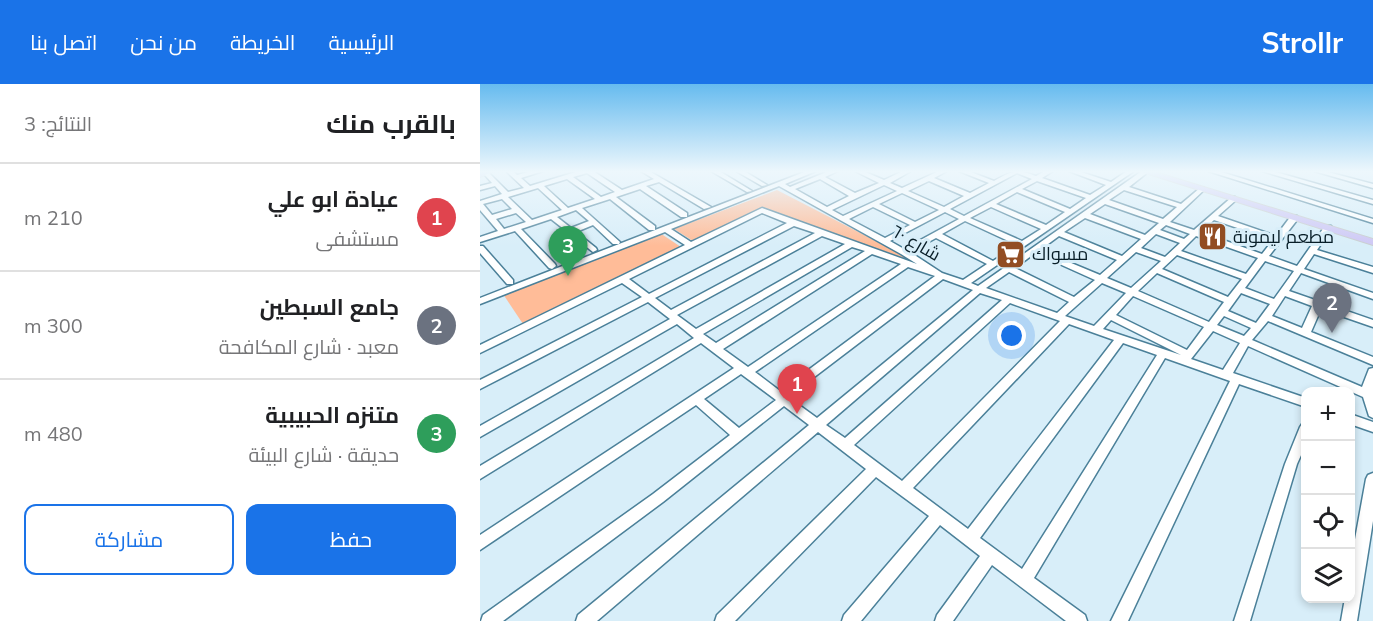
<!DOCTYPE html>
<html lang="ar">
<meta charset="utf-8">
<style>
:root{--surface:#fff;--page:#f6f6f6;--text:#202124;--muted:#757577;--line:#e0e0e0;--accent:#1a73e8}
body{margin:0;font-family:Mulish,Cairo,sans-serif;background:var(--page);color:var(--text);direction:rtl}
.controls{position:absolute;right:18px;bottom:18px;display:grid;overflow:hidden;border-radius:12px;box-shadow:0 3px 9px #0003}
.controls button{width:54px;height:54px;display:grid;place-items:center;padding:0;border:0;border-bottom:2px solid var(--line);background:var(--surface);color:var(--text);font:30px sans-serif}
.you{position:absolute;left:532px;top:252px;width:21px;height:21px;margin:-15px;border:4px solid #fff;border-radius:50%;background:#1a73e8;box-shadow:0 0 0 9px #1a73e833}
.badge{display:grid;place-items:center;width:39px;height:39px;border-radius:50%;background:var(--accent);color:#fff;font-size:20px;font-weight:700}
.pin{position:absolute;translate:-50% -50px;filter:drop-shadow(0 2px 3px #0008)}
.pin::after{content:'';position:absolute;top:32px;width:21px;height:18px;background:inherit;clip-path:polygon(0 0,100% 0,50% 100%)}
.list{margin:0;padding:0;list-style:none}
h2{display:flex;justify-content:space-between;align-items:center;height:78px;margin:0;padding:0 24px;font-size:26px}
h2 small{font-size:20px;font-weight:400;color:var(--muted)}
.list li{display:grid;grid-template-columns:39px 1fr auto;gap:18px;align-items:center;box-sizing:border-box;height:108px;padding:0 24px;border-top:2px solid var(--line)}
.list b{display:block;font-size:22px;white-space:nowrap}
.list p{margin:0;font-size:20px;white-space:nowrap;color:var(--muted)}
.list em{font-size:20px;font-style:normal;color:var(--muted)}
.actions{display:flex;gap:12px;padding:18px 24px}
.actions a{flex:1;padding:14px 0;border:2px solid var(--accent);border-radius:12px;text-align:center;font-size:21px;color:var(--accent)}
.actions .main{background:var(--accent);color:#fff}
.icon{flex:none;width:33px;height:33px;fill:none;stroke:currentColor;stroke-width:2;stroke-linecap:round;stroke-linejoin:round}
.map{position:relative;flex:none;width:893px;height:537px;overflow:hidden;direction:ltr}
header{display:flex;align-items:center;gap:36px;box-sizing:border-box;height:84px;padding:0 30px;background:var(--accent);color:#fff}
header strong{font-size:28px}
nav{display:flex;gap:33px;margin-inline-start:auto;font-size:21px}
main{display:flex}
aside{flex:1;background:var(--surface)}
.map>svg:first-child{display:block}
.green{fill:#ffbc98}
.lines{fill:none;stroke-linecap:round;stroke-linejoin:round}
.minor-casing{stroke:#4b8099;stroke-width:3}
.major-casing{stroke:#c9ced0;stroke-width:2}
.minor{fill:#fff;fill-rule:evenodd}
.major{fill:#cec8f5;fill-rule:evenodd}
.labels{text-anchor:middle;stroke-width:6;stroke-linejoin:round;paint-order:stroke}
.far-poi-label{font-size:18px;fill:#081e28;stroke:#d8eef9;text-anchor:start}
.far-street-label{font-size:18px;fill:#081e28;stroke:#d8eef9}
</style>
<header>
<strong>Strollr</strong>
<nav><a>الرئيسية</a><a>الخريطة</a><a>من نحن</a><a>اتصل بنا</a></nav>
</header>
<main>
<div class="map">
<svg width="893" height="537" viewBox="0 0 893 537">
<rect width="100%" height="100%" fill="#d8eef9"/>
<!-- green -->
<g class="green">
<polygon points="297,106 425,172 425,173 423,175 277,127 213,157 194,145"/>
<polygon points="180,149 204,165 45,243 23,210"/>
</g>
<g class="lines">
<defs>
<g id="minor">
<path d="M26 87H33L37 91 52 87H63L41 94 50 102 99 87H113L142 106 174 95 161 87H169L231 123 224 125 179 98 166 102 207 129V133H201L160 105 136 113 175 142V146H169L130 115 102 124 140 158 139 160H133L113 141 96 148 116 164 117 166 113 168 71 135 41 145 75 180 76 182 72 185 69 184 35 147 0 158V153L18 147 0 126V117L22 110 15 102 0 106V102L12 99 4 90 5 89H9L28 108 44 104ZM107 89 135 108 121 113 93 93ZM87 95 115 115 88 124 64 102ZM58 104 82 126 52 136 28 113ZM22 115 32 125 12 131 3 120ZM96 126 109 137 91 144 77 133ZM36 129 46 138 24 145 16 135Z"/>
<polygon points="231,87 239,87 272,107 267,108"/>
<polygon points="256,87 264,87 287,101 282,102"/>
<path d="M327 87H336L305 100 310 103 349 87H358L345 93 375 109 399 99 375 87H383L404 96 423 87H431L410 99 422 104 459 87H467L454 94 490 109 509 99 479 87H488L514 97C532 87 536 85 556 92L565 87H573L562 94 610 111 626 101 589 87H598L631 98 647 87H654L491 199 498 202 662 87 668 88 649 103 701 120 720 104H724V106L690 138 714 146 752 113H755V117L738 132 796 152 811 132H817V136L789 172 817 182 845 142H851L852 144 837 166 893 183V189L834 170 824 185 893 209V215L821 189 809 207 893 236V243L841 225 831 248 893 273V281L788 237 772 256 882 303 889 285 893 284V334L889 332 883 313 768 262 753 289 826 314V323L759 300 648 537H631L750 297 685 274 554 494 605 531 607 537H586L512 481 473 537H455L457 531 500 472 460 441 381 537H362L364 531 449 432 396 393 255 537H235L237 531 386 385 338 348 117 537H96L98 531 329 341 304 322 183 418 23 537H1L3 531 173 410 250 351 216 321 0 466V451L254 284 221 259 0 395V382L214 254 197 240 0 353V342L190 235 168 218 0 305V296L162 213 142 199 0 269V261L205 161 185 148 0 220V214ZM537 89 552 95 484 132 470 125ZM340 95 369 112 347 123 315 105ZM449 97 484 112 464 123 428 107ZM557 97 606 114 590 125 542 105ZM404 101 417 107 363 132 352 126ZM299 102 421 170 437 180 282 124 211 158 191 145ZM644 106 697 123 683 135 629 116ZM537 108 585 128 566 141 516 120ZM422 109 459 126 435 138 399 120ZM625 120 679 139 665 151 610 130ZM393 123 430 141 405 154 369 135ZM511 123 561 145 542 157 490 134ZM465 128 479 135 424 165 410 157ZM282 129 307 139 169 210 149 195ZM605 134 661 155 642 172 584 148ZM734 136 793 156 782 170 721 148ZM485 137 537 161 513 177 462 150ZM686 141 710 150 704 155 680 146ZM314 142 335 149 191 226 175 214ZM676 150 700 159 685 173 661 164ZM342 152 365 160 216 245 197 231ZM579 152 637 176 620 191 560 166ZM716 152 778 174 766 190 701 167ZM456 154 507 180 483 196 462 189 430 168ZM372 163 385 167 236 259 223 250ZM656 168 681 177 651 204 627 194ZM555 169 615 196 594 213 535 184ZM392 170 421 180 268 283 243 265ZM697 171 762 195 748 213 682 185ZM785 177 814 187 794 215 765 204ZM428 183 455 192 300 307 275 288ZM529 188 589 218 577 229 506 204ZM677 189 744 218 729 238 658 207ZM463 195 493 206 337 334 308 313ZM622 199 646 209 614 242 585 232ZM500 209 522 216 365 354 346 341ZM761 209 790 220 776 239 748 227ZM653 212 724 243 707 266 636 231ZM805 212 832 222 822 244 792 232ZM530 219 580 237 422 397 374 361ZM744 232 771 244 764 252 737 241ZM631 236 701 271 623 245ZM589 240 634 256 488 445 433 404ZM733 247 760 259 743 286 711 275ZM643 259 677 271 542 485 500 454ZM261 290 296 316 259 344 224 315Z"/>
<polygon points="728,87 738,87 893,135 893,139"/>
<polygon points="782,87 792,87 893,116 893,120"/>
<polygon points="834,87 844,87 893,100 893,104"/>
<polygon points="0,162 3,162 33,196 33,200 27,200 0,169"/>
<polygon points="870,330 893,338 893,348 870,340"/>
<polygon points="826,338 826,360 817,380 770,537 754,537 805,380 820,343 822,340"/>
<polygon points="893,389 893,437 877,537 861,537 865,514 870,514 870,483 886,395 888,391"/>
</g>
<g id="major">
<polygon points="0,87 14,87 0,93"/>
<polygon points="659,87 672,87 893,155 893,161"/>
</g>
</defs>
<!-- minor casing -->
<use href="#minor" class="minor-casing"/>
<!-- major casing -->
<use href="#major" class="major-casing"/>
<!-- minor -->
<use href="#minor" class="minor"/>
<!-- major -->
<use href="#major" class="major"/>
</g>
<!-- sky -->
<linearGradient id="sky" x2="0" y2="1"><stop stop-color="#66bbef"/><stop offset="0.54" stop-color="#edf7fc"/><stop offset="1" stop-color="#edf7fc" stop-opacity="0"/></linearGradient>
<rect width="893" height="162" fill="url(#sky)"/>
<!-- icons -->
<defs>
<symbol id="restaurant-square" viewBox="-11 -11 22 22"><rect x="-9" y="-9" width="18" height="18" rx="4" fill="#924d23" stroke="#d8eef9"/><path d="M-5-6h1v4h1v-4h1v4h1v-4h1v5L-1.5 .5V6h-2V.5L-5-1ZM5-6V6H3V1.5H1.5Q1.5-4 5-6Z" fill="#fff"/></symbol>
<symbol id="supermarket-square" viewBox="-11 -11 22 22"><rect x="-9" y="-9" width="18" height="18" rx="4" fill="#924d23" stroke="#d8eef9"/><path d="M-6-5.5h2.5l.6 2H6L4.5 2H-2.5L-4.4-4H-6ZM-1.5 3.2a1.3 1.3 0 1 0 .1 0ZM3 3.2a1.3 1.3 0 1 0 .1 0Z" fill="#fff"/></symbol>
</defs>
<g fill-rule="evenodd">
<use href="#restaurant-square" x="716" y="136" width="33" height="33"/>
<use href="#supermarket-square" x="514" y="154" width="33" height="33"/>
</g>
<g class="labels">
<!-- far-poi labels -->
<g class="far-poi-label">
<text x="753" y="159">مطعم ليمونة</text>
<text x="552" y="176">مسواك</text>
</g>
<!-- far-street labels -->
<g class="far-street-label">
<text transform="translate(436 159) rotate(30)" y="6">شارع ٦٠</text>
</g>
</g>
</svg>
<div class="controls">
<button>+</button>
<button>−</button>
<button><svg class="icon" aria-label="locate" viewBox="0 0 24 24"><circle cx="12" cy="12" r="6"/><path d="M12 2v4M12 18v4M2 12h4M18 12h4"/></svg></button>
<button><svg class="icon" aria-label="layers" viewBox="0 0 24 24"><path d="M12 4l9 5-9 5-9-5zM3 14l9 5 9-5"/></svg></button>
</div>
<div class="you"></div>
<div class="pin badge" style="left:317px;top:330px;background:#e0444e">1</div>
<div class="pin badge" style="left:852px;top:249px;background:#6b7280">2</div>
<div class="pin badge" style="left:88px;top:192px;background:#2e9e5b">3</div>
</div>
<aside>
<h2>بالقرب منك<small>النتائج: 3</small></h2>
<ul class="list">
<li><span class="badge" style="background:#e0444e">1</span><div><b>عيادة ابو علي</b><p>مستشفى</p></div><em>210 m</em></li>
<li><span class="badge" style="background:#6b7280">2</span><div><b>جامع السبطين</b><p>معبد · شارع المكافحة</p></div><em>300 m</em></li>
<li><span class="badge" style="background:#2e9e5b">3</span><div><b>متنزه الحبيبية</b><p>حديقة · شارع البيئة</p></div><em>480 m</em></li>
</ul>
<div class="actions"><a class="main">حفظ</a><a>مشاركة</a></div>
</aside>
</main>
